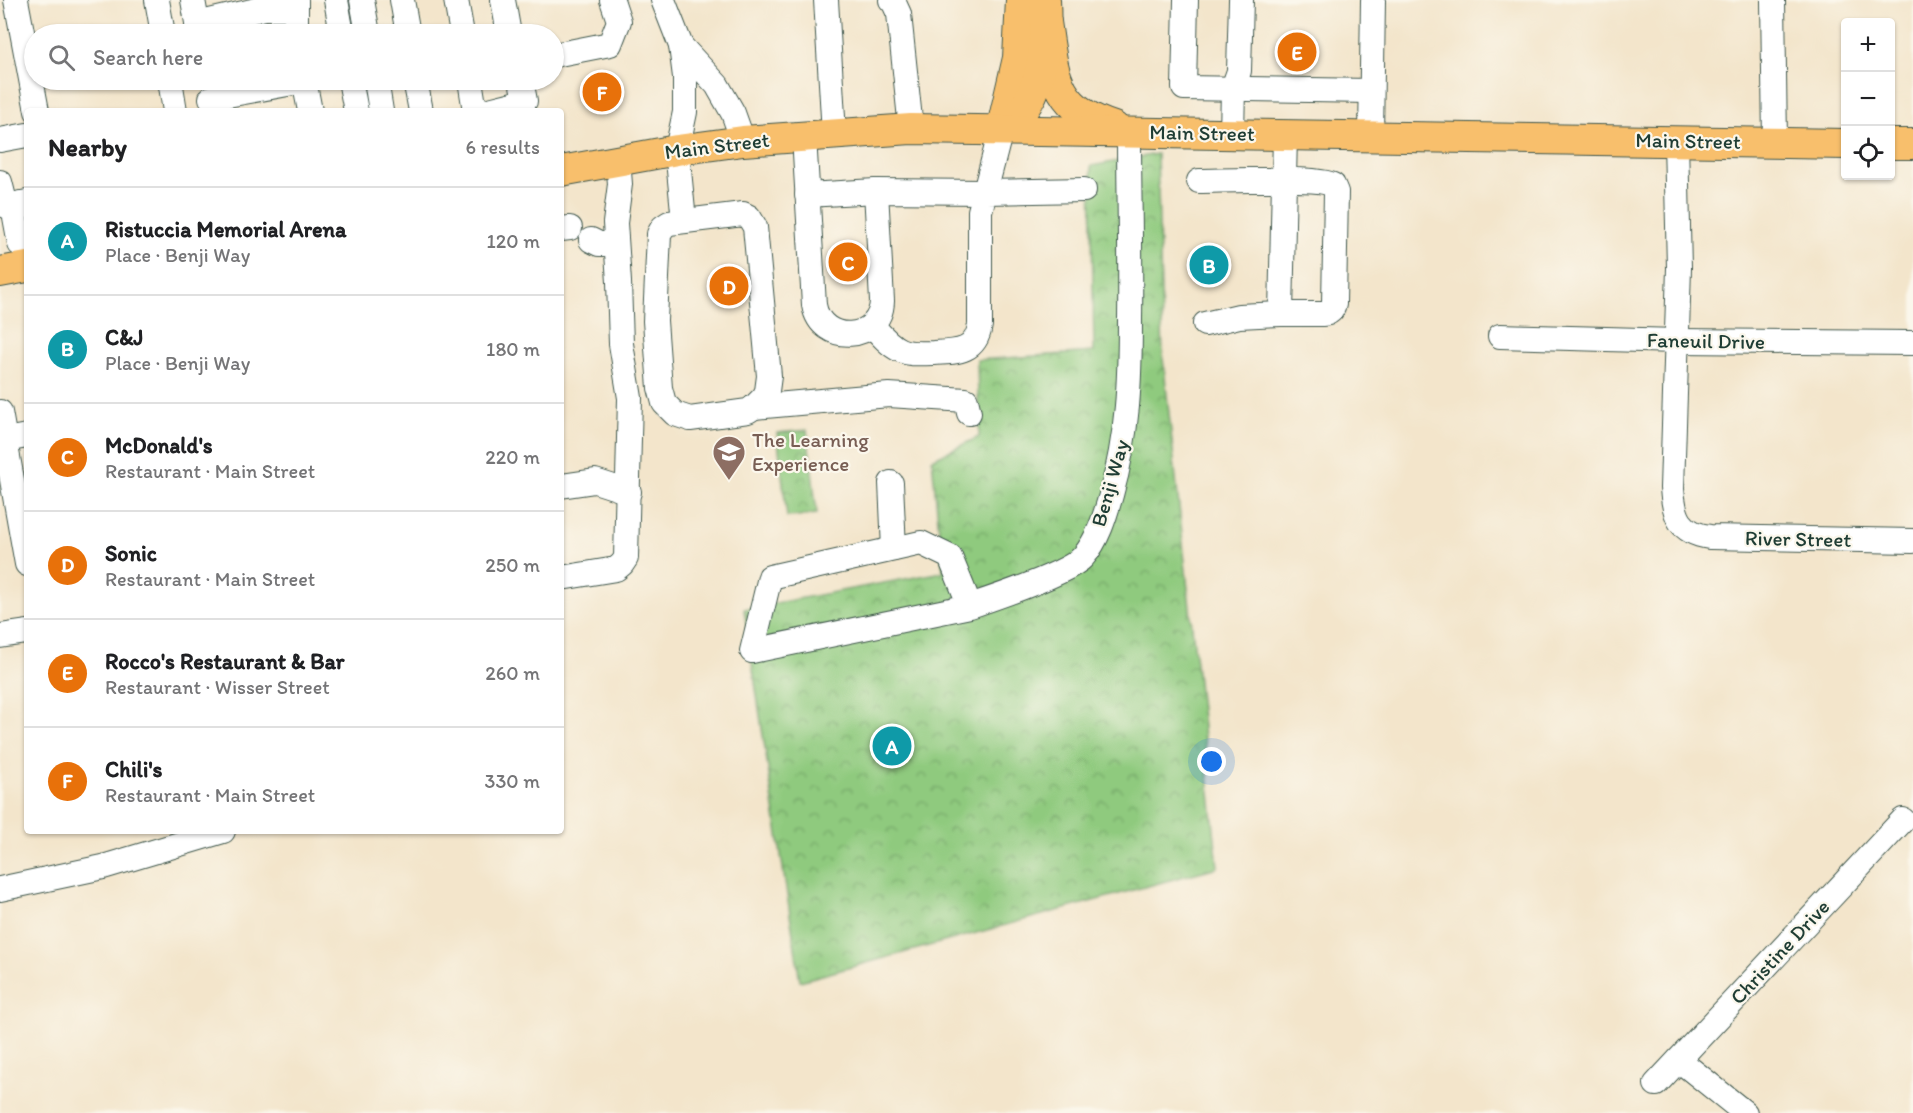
<!DOCTYPE html>
<meta charset="utf-8">
<style>
:root{--surface:#fff;--page:#f2f2f2;--text:#202124;--muted:#757577;--line:#e0e0e0;--accent:#d93025}
body{margin:0;font-family:Itim,sans-serif;background:var(--page);color:var(--text)}
.controls{position:absolute;right:18px;top:18px;display:grid;overflow:hidden;border-radius:6px;box-shadow:0 2px 4px #0004}
.controls button{width:54px;height:54px;display:grid;place-items:center;padding:0;border:0;border-bottom:2px solid var(--line);background:var(--surface);color:var(--text);font:30px sans-serif}
.you{position:absolute;left:1212px;top:762px;width:21px;height:21px;margin:-15px;border:4px solid #fff;border-radius:50%;background:#1a73e8;box-shadow:0 0 0 9px #1a73e833}
.badge{display:grid;place-items:center;width:39px;height:39px;border-radius:50%;background:var(--accent);color:#fff;font-size:20px;font-weight:700}
.pin{position:absolute;translate:-50% -50%;border:3px solid #fff;box-shadow:0 2px 6px #0006}
.list{margin:0;padding:0;list-style:none}
h2{display:flex;justify-content:space-between;align-items:center;height:78px;margin:0;padding:0 24px;font-size:26px}
h2 small{font-size:20px;font-weight:400;color:var(--muted)}
.list li{display:grid;grid-template-columns:39px 1fr auto;gap:18px;align-items:center;box-sizing:border-box;height:108px;padding:0 24px;border-top:2px solid var(--line)}
.list b{display:block;font-size:22px;white-space:nowrap}
.list p{margin:0;font-size:20px;white-space:nowrap;color:var(--muted)}
.list em{font-size:20px;font-style:normal;color:var(--muted)}
.icon{flex:none;width:33px;height:33px;fill:none;stroke:currentColor;stroke-width:2;stroke-linecap:round;stroke-linejoin:round}
.map{position:relative;flex:none;width:1913px;height:1113px;overflow:hidden}
.search{position:absolute;background:var(--surface);box-shadow:0 2px 4px #0004;left:24px;top:24px;width:540px;height:66px;display:flex;align-items:center;gap:15px;box-sizing:border-box;padding:0 21px;border-radius:33px;color:var(--muted);font-size:22px}
.panel{position:absolute;background:var(--surface);box-shadow:0 2px 4px #0004;left:24px;top:108px;width:540px;height:726px;border-radius:6px}
.map>svg:first-child{display:block}
.park{fill:url(#park-crowns);stroke:#578459;stroke-width:1.5}
.lines{fill:none;stroke-linecap:round;stroke-linejoin:round}
.minor-casing{stroke:#3f564b;stroke-width:26}
.major-casing{stroke:#3f564b;stroke-width:32}
.minor{stroke:#fff;stroke-width:24}
.major{stroke:#f8bf6c;stroke-width:30}
.labels{text-anchor:middle;stroke-width:4.5;stroke-linejoin:round;paint-order:stroke}
.street-label{font-size:21px;fill:#1f3d34;stroke:#fbf7ec}
.education-label{font-size:21px;fill:#785e54;stroke:#fbf7ec;text-anchor:start}
</style>
<div class="map">
<svg width="1913" height="1113" viewBox="0 0 1913 1113">
<defs>
<pattern id="park-crowns" width="20" height="18" patternUnits="userSpaceOnUse" patternTransform="scale(1.5)"><rect width="20" height="18" fill="#8fca7e"/><path d="M2 6a3 3 0 1 1 6 0M12 15a3 3 0 1 1 6 0" fill="none" stroke="#74a568"/></pattern>
</defs>
<rect width="100%" height="100%" fill="#fbf7ec"/>
<filter id="ink" filterUnits="userSpaceOnUse"><feTurbulence type="fractalNoise" baseFrequency=".0167" numOctaves="2"/><feDisplacementMap in="SourceGraphic" scale="12" xChannelSelector="R" yChannelSelector="G"/><feConvolveMatrix kernelMatrix="1 2 1 2 8 2 1 2 1" color-interpolation-filters="sRGB"/></filter>
<filter id="wash" filterUnits="userSpaceOnUse"><feTurbulence type="fractalNoise" baseFrequency=".008" numOctaves="4" result="noise"/><feDisplacementMap in="SourceGraphic" scale="24" xChannelSelector="R" yChannelSelector="G"/><feGaussianBlur stdDeviation="1.35" result="paint"/><feColorMatrix in="noise" values="0 0 0 0 0 0 0 0 0 0 0 0 0 0 0 0 0 1.4 0 .05"/><feComposite in="paint" operator="in"/></filter>
<g filter="url(#wash)">
<rect width="100%" height="100%" fill="#f3e5cb"/>
<!-- park -->
<g class="park">
<polygon points="1157,154 1163,358 1218,867 800,981 744,609 943,572 932,459 979,437 977,360 1094,352 1091,166"/>
<polygon points="807,430 817,514 787,517 777,433"/>
</g>
</g>
<g filter="url(#ink)">
<g class="lines">
<defs>
<g id="minor">
<polyline points="16,0 37,111"/>
<polyline points="157,0 163,34"/>
<polyline points="193,0 199,34"/>
<polyline points="336,0 342,34"/>
<polyline points="362,0 368,34"/>
<polyline points="402,0 408,34"/>
<polyline points="456,0 462,34"/>
<polyline points="503,0 509,34"/>
<polyline points="663,0 681,46 685,77 685,112 677,150 684,221"/>
<polyline points="826,0 834,134"/>
<polyline points="891,0 894,3 899,14 911,129"/>
<polyline points="1186,0 1184,88 1371,91"/>
<polyline points="1773,0 1775,143"/>
<polyline points="197,24 265,8 296,8"/>
<polyline points="296,34 296,0"/>
<polyline points="681,46 717,85 733,113 743,141"/>
<polyline points="554,55 610,44 619,21 612,0"/>
<polyline points="170,80 175,111"/>
<polyline points="304,80 310,111"/>
<polyline points="350,80 356,111"/>
<polyline points="376,80 381,111"/>
<polyline points="415,80 421,111"/>
<polyline points="470,80 475,111"/>
<polyline points="211,98 304,81"/>
<polyline points="485,111 525,101 521,80"/>
<polyline points="1232,134 1233,88 1239,71 1241,0"/>
<path d="M804 136 814 305C821 346 881 342 882 301L876 191"/>
<polyline points="1371,136 1373,0"/>
<polyline points="0,140 27,135"/>
<path d="M1676 141 1679 268 1672 488C1674 516 1679 533 1710 537L1913 541"/>
<path d="M1199 181C1221 181 1319 176 1333 185L1336 192 1334 304C1333 310 1329 314 1323 314H1281L1285 135"/>
<polyline points="0,182 6,206 27,202"/>
<polyline points="807,195 876,191 985,192 1001,130"/>
<polyline points="21,203 15,217 20,244 27,247"/>
<polygon points="743,214 749,217 755,227 769,376 767,391 764,397 754,407 748,411 690,419 675,414 664,403 660,388 655,321 659,234 663,227 669,223"/>
<polyline points="561,229 570,228"/>
<polyline points="591,240 599,244 616,244"/>
<polyline points="1205,324 1239,316 1281,314"/>
<path d="M872 325C880 334 889 345 900 350 911 355 922 353 933 353 956 352 976 353 980 325V211L985 192 1084 190"/>
<polyline points="1500,336 1677,341 1913,343"/>
<polyline points="754,407 889,395 966,400 969,413"/>
<polyline points="0,412 27,564"/>
<polyline points="0,441 27,436"/>
<polyline points="891,483 894,549"/>
<polyline points="561,486 595,481 629,492"/>
<polyline points="561,578 616,569 622,564 626,558 630,398 621,344 619,282 615,223 620,184 618,160"/>
<path d="M970 606 950 557 921 543 770 577 752 651 970 606C994 598 1068 573 1083 557 1098 540 1105 516 1111 495 1128 435 1130 380 1130 319 1131 256 1129 194 1129 132"/>
<polyline points="0,636 27,632"/>
<polyline points="0,889 103,867 223,831"/>
<polyline points="1679,1060 1745,1113"/>
<polyline points="1656,1084 1903,820"/>
</g>
<g id="major">
<path d="M1046 22C1054 76 1055 109 1114 127"/>
<polyline points="1002,127 1018,58 1021,0"/>
<path d="M1001 130C1008 124 1017 118 1022 111 1045 81 1047 36 1045 0"/>
<polyline points="1890,144 1913,144"/>
<polyline points="561,171 677,150 743,141 911,129 1846,144"/>
<polyline points="0,272 27,267"/>
</g>
</defs>
<!-- minor casing -->
<use href="#minor" class="minor-casing"/>
<!-- major casing -->
<use href="#major" class="major-casing"/>
<!-- minor -->
<use href="#minor" class="minor"/>
<!-- major -->
<use href="#major" class="major"/>
</g>
</g>
<!-- icons -->
<defs>
<symbol id="school-pin" viewBox="-11 -11 22 30"><path d="M0 17L-7.5 6A9.5 9.5 0 1 1 7.5 6Z" fill="#8d6e63" stroke="#fbf7ec"/><path d="M0-5L7-2L0 1L-7-2ZM-4 1L0 2.5L4 1V4Q0 6-4 4Z" fill="#fff"/></symbol>
</defs>
<g fill-rule="evenodd">
<use href="#school-pin" x="710" y="433" width="38" height="52"/>
</g>
<g class="labels">
<!-- street labels -->
<g class="street-label">
<text transform="translate(1202 133) rotate(1)" y="7">Main Street</text>
<text transform="translate(1688 141) rotate(1)" y="7">Main Street</text>
<text transform="translate(717 146) rotate(-7)" y="7">Main Street</text>
<text transform="translate(1706 341) rotate(1)" y="7">Faneuil Drive</text>
<text transform="translate(1110 483) rotate(-74)" y="7">Benji Way</text>
<text transform="translate(1798 539) rotate(1)" y="7">River Street</text>
<text transform="translate(1780 952) rotate(-47)" y="7">Christine Drive</text>
</g>
<!-- education labels -->
<g class="education-label">
<text x="752" y="447">The Learning<tspan x="752" dy="24">Experience</tspan></text>
</g>
</g>
</svg>
<div class="controls">
<button>+</button>
<button>−</button>
<button><svg class="icon" aria-label="locate" viewBox="0 0 24 24"><circle cx="12" cy="12" r="6"/><path d="M12 2v4M12 18v4M2 12h4M18 12h4"/></svg></button>
</div>
<div class="you"></div>
<div class="pin badge" style="left:892px;top:746px;background:#0f9aa8">A</div>
<div class="pin badge" style="left:1209px;top:265px;background:#0f9aa8">B</div>
<div class="pin badge" style="left:848px;top:262px;background:#e8710a">C</div>
<div class="pin badge" style="left:729px;top:286px;background:#e8710a">D</div>
<div class="pin badge" style="left:1297px;top:52px;background:#e8710a">E</div>
<div class="pin badge" style="left:602px;top:92px;background:#e8710a">F</div>
<div class="search"><svg class="icon" aria-label="search" viewBox="0 0 24 24"><circle cx="10" cy="10" r="6"/><path d="M15 15l6 6"/></svg>Search here</div>
<section class="panel">
<h2>Nearby<small>6 results</small></h2>
<ul class="list">
<li><span class="badge" style="background:#0f9aa8">A</span><div><b>Ristuccia Memorial Arena</b><p>Place · Benji Way</p></div><em>120 m</em></li>
<li><span class="badge" style="background:#0f9aa8">B</span><div><b>C&amp;J</b><p>Place · Benji Way</p></div><em>180 m</em></li>
<li><span class="badge" style="background:#e8710a">C</span><div><b>McDonald's</b><p>Restaurant · Main Street</p></div><em>220 m</em></li>
<li><span class="badge" style="background:#e8710a">D</span><div><b>Sonic</b><p>Restaurant · Main Street</p></div><em>250 m</em></li>
<li><span class="badge" style="background:#e8710a">E</span><div><b>Rocco's Restaurant &amp; Bar</b><p>Restaurant · Wisser Street</p></div><em>260 m</em></li>
<li><span class="badge" style="background:#e8710a">F</span><div><b>Chili's</b><p>Restaurant · Main Street</p></div><em>330 m</em></li>
</ul>
</section>
</div>
